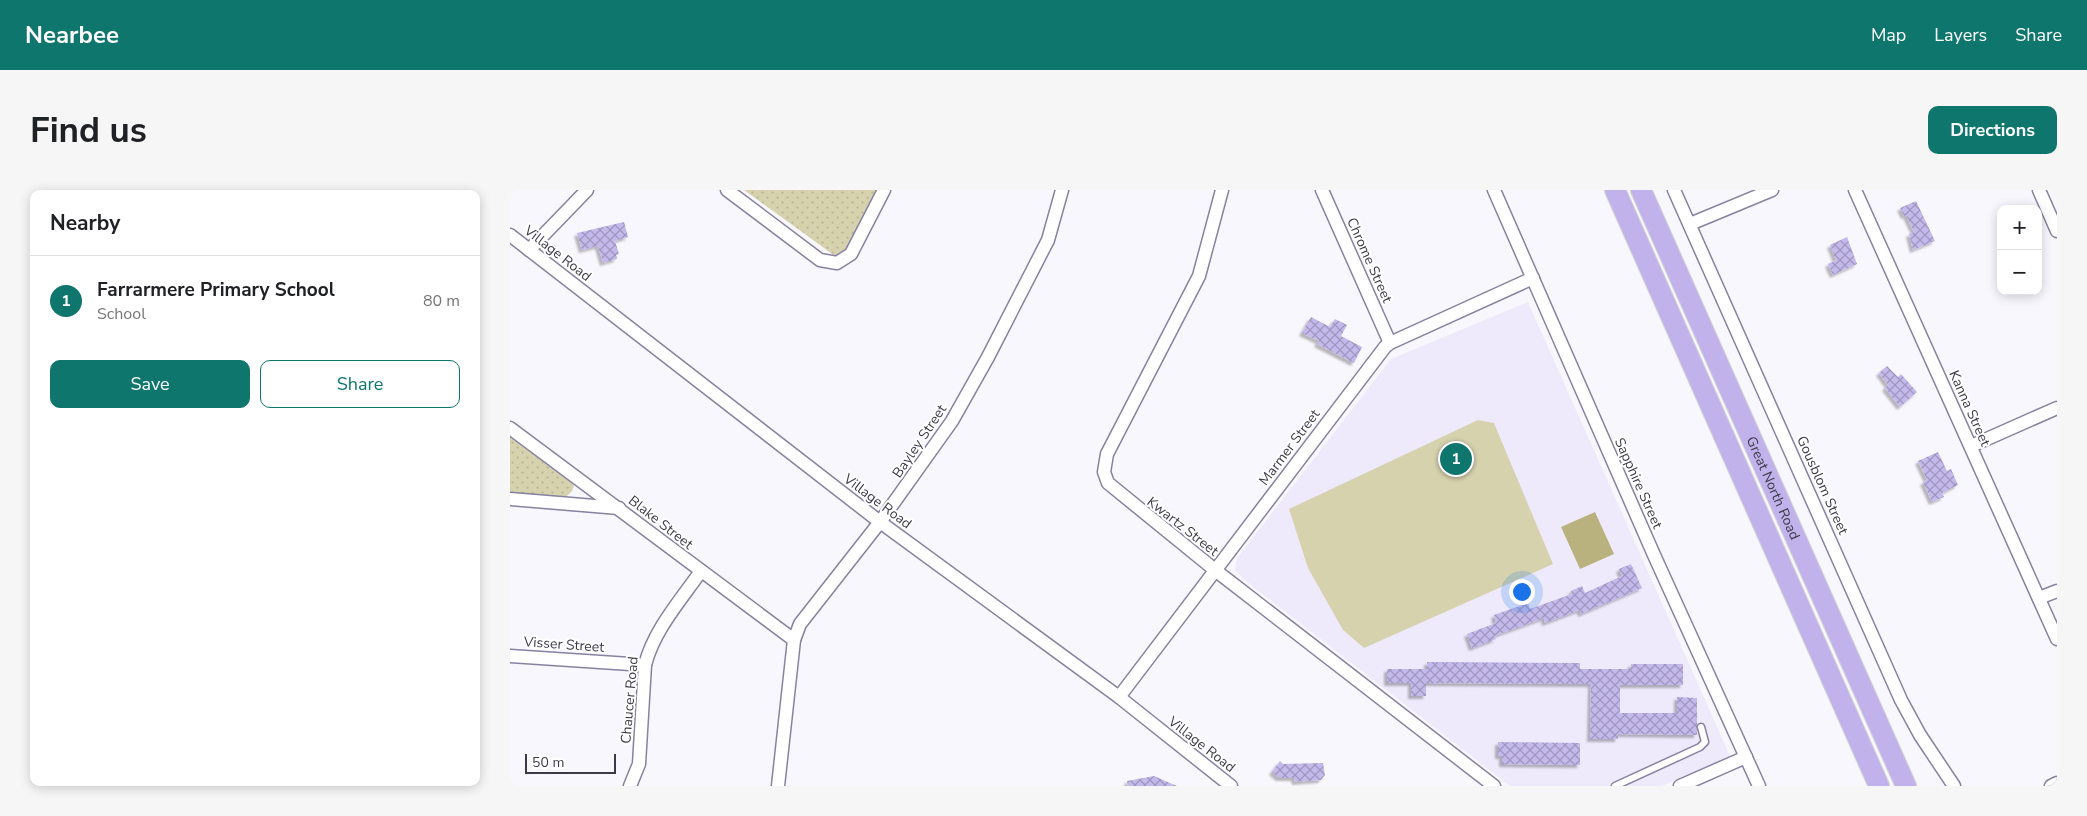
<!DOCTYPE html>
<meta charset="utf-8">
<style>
:root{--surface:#fff;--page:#f6f6f6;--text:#202124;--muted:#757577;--line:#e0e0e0;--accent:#0f766e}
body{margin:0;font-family:"Nunito Sans",sans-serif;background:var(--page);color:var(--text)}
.controls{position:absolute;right:15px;top:15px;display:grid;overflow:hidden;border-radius:10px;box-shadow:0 2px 12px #0003}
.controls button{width:45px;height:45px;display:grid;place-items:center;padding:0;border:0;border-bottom:1px solid var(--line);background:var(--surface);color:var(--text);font:25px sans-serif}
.scale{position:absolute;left:15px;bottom:12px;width:91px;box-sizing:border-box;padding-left:5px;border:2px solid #3d3a48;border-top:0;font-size:14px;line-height:18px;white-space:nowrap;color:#3d3a48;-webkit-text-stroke:4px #fff;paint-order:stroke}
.you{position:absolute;left:1011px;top:401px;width:18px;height:18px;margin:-12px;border:4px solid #fff;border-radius:50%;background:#1a73e8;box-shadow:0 0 0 8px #1a73e833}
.badge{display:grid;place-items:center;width:32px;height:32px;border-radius:50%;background:var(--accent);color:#fff;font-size:16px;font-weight:700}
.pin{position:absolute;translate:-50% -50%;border:2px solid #fff;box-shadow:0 1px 5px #0006}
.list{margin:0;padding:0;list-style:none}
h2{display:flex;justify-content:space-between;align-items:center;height:65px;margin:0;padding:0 20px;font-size:21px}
h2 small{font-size:16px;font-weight:400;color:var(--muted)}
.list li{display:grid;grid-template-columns:32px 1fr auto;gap:15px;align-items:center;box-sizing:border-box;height:90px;padding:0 20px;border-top:1px solid var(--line)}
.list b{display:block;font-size:19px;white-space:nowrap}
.list p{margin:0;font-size:16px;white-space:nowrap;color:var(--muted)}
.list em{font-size:16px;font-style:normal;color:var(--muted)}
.actions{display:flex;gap:10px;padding:15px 20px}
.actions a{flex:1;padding:11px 0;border:1px solid var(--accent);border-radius:10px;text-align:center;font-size:18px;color:var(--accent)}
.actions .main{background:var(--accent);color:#fff}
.map{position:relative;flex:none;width:1547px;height:596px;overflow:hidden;border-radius:10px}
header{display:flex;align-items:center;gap:30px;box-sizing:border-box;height:70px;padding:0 25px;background:var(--accent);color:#fff}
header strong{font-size:24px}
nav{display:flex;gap:28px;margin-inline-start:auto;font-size:18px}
.intro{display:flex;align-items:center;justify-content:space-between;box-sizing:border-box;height:120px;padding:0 30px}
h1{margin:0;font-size:35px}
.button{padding:12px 22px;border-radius:10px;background:var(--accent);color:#fff;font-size:18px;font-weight:700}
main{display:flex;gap:30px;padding:0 30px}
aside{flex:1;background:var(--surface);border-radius:10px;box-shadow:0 2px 12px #0003}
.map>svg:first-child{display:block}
.built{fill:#eeeafc}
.park{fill:url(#park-dots)}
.pitch{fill:#d7d2ae}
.water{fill:#bab27e}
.building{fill:url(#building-cross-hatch);filter:url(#shadow)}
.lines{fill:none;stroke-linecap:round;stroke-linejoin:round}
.lane-casing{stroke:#8881a1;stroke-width:9}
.street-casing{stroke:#8881a1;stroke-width:15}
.primary-casing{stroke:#d4d4d7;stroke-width:22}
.lane{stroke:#fff;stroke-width:6}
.street{stroke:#fff;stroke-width:12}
.primary{stroke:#c1b2eb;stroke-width:20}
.labels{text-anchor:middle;stroke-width:4;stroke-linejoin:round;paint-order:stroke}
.street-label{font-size:14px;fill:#3d3a48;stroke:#fff}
</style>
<header>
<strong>Nearbee</strong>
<nav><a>Map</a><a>Layers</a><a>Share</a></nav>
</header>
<div class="intro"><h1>Find us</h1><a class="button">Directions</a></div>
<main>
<aside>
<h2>Nearby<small></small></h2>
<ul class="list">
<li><span class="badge">1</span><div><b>Farrarmere Primary School</b><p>School</p></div><em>80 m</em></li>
</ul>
<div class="actions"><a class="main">Save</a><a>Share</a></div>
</aside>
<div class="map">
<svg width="1547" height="596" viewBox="0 0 1547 596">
<defs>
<pattern id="park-dots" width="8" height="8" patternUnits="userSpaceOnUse" patternTransform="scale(1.25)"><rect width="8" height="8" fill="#d7d2ae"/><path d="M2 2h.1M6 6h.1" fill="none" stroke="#b9b597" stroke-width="1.8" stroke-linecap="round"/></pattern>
<pattern id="building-cross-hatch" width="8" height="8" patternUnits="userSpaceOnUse" patternTransform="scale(1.25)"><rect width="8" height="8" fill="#c4b9eb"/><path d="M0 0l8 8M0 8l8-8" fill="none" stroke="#a097c0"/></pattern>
<filter id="shadow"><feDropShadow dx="-3" dy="3" stdDeviation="1" flood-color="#0004"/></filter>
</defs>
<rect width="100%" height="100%" fill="#f9f7fe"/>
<!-- built -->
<polygon class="built" points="1018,112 1220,566 1152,596 1000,596 733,389 725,380 727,368 881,169"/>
<!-- park -->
<g class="park">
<polygon points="234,0 371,0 338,63 325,66"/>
<polygon points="0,242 58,287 64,296 62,301 54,309 0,305"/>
</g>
<!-- pitch -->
<polygon class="pitch" points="968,230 984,233 1043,374 854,458 833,440 798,378 779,319"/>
<!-- water -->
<polygon class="water" points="1085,322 1104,364 1070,379 1051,337"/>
<!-- building -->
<g class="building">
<polygon points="1406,11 1425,51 1403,60 1399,44 1404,42 1396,25 1394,26 1390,18"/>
<polygon points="114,32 118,47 105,51 109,64 106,65 107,69 93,73 88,56 72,60 67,43"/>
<polygon points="1337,47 1347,74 1323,85 1318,74 1326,70 1320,55"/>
<polygon points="801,127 820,137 825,129 837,135 831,146 852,157 844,173 807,154 809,151 792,143"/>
<polygon points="1377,176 1388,187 1391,184 1407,202 1390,217 1375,198 1378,195 1369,183"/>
<polygon points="1428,262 1437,281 1441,279 1448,295 1432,303 1434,307 1422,312 1413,292 1417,290 1408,271"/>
<polygon points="1121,374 1132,398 1071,424 1070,420 1035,433 1034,428 984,446 986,449 962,458 957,444 986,433 984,425 1018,413 1020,419 1062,404 1061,401 1072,396 1075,403 1112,386 1109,379"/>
<polygon points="917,472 1070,473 1070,479 1121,479 1121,474 1173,474 1173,495 1110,495 1110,523 1167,523 1167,507 1187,508 1187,545 1108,544 1108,549 1080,549 1081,494 916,493 916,506 901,506 901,493 877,493 877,479 917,479"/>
<polygon points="988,552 1070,553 1070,575 992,574 992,566 988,566"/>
<polygon points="770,571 773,574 813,573 815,585 811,590 797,591 785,592 784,588 769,588 762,582"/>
<polygon points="644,586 667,596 618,596 617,591"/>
</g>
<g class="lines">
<defs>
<polyline id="lane" points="1105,596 1190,557 1195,552 1191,537"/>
<g id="street">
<polyline points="217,0 310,70 327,73 341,64 374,0"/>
<polyline points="712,0 689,86 597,264 594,282 598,293 705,380 984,596"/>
<polyline points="812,0 880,153"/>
<polyline points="984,0 1144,365 1249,596"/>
<polyline points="1164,0 1391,510 1410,545 1444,596"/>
<polyline points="1345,0 1547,449"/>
<polyline points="1529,0 1547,41"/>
<polyline points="1180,34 1262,0"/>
<polyline points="0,45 370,332 609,507 721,596"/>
<polyline points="19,60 77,0"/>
<polyline points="0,238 284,450"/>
<polyline points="1461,256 1547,218"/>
<polyline points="0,309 109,318"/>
<polyline points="1529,408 1547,401"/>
<polyline points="0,466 135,475"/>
<polyline points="609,507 875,157 880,153 1023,88"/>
<path d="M120 596 129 574 135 475C144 440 170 411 191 381"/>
<polyline points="268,596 284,450 290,434 370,332 442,231 478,167 538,50 552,0"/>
<polyline points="1170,596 1236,567"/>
<polyline points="1541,596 1547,593"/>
</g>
<g id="primary">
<polyline points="1105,0 1369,596"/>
<path id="s1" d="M1131 0 1396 596"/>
</g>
</defs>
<!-- lane casing -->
<use href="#lane" class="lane-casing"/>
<!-- street casing -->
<use href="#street" class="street-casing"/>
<!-- primary casing -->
<use href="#primary" class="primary-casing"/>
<!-- lane -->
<use href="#lane" class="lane"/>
<!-- street -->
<use href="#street" class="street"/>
<!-- primary -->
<use href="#primary" class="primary"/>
</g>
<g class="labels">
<!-- street labels -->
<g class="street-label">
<text transform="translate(48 63) rotate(38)" y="5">Village Road</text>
<text transform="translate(860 70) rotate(66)" y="5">Chrome Street</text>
<text transform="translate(1460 218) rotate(66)" y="5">Kanna Street</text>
<text transform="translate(409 251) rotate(-56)" y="5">Bayley Street</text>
<text transform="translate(779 257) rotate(-53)" y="5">Marmer Street</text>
<text transform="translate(1129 293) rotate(66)" y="5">Sapphire Street</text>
<text transform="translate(1313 295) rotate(66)" y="5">Gousblom Street</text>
<text dy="5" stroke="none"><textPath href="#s1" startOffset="326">Great North Road</textPath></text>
<text transform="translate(368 311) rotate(37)" y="5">Village Road</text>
<text transform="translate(151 332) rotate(38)" y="5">Blake Street</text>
<text transform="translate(673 336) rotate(38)" y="5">Kwartz Street</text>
<text transform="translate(54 454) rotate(4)" y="5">Visser Street</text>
<text transform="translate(119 510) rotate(-85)" y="5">Chaucer Road</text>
<text transform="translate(692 554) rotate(38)" y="5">Village Road</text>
</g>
</g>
</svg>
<div class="controls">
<button>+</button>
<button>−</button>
</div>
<div class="scale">50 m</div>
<div class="you"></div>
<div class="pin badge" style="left:946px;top:269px">1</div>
</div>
</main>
